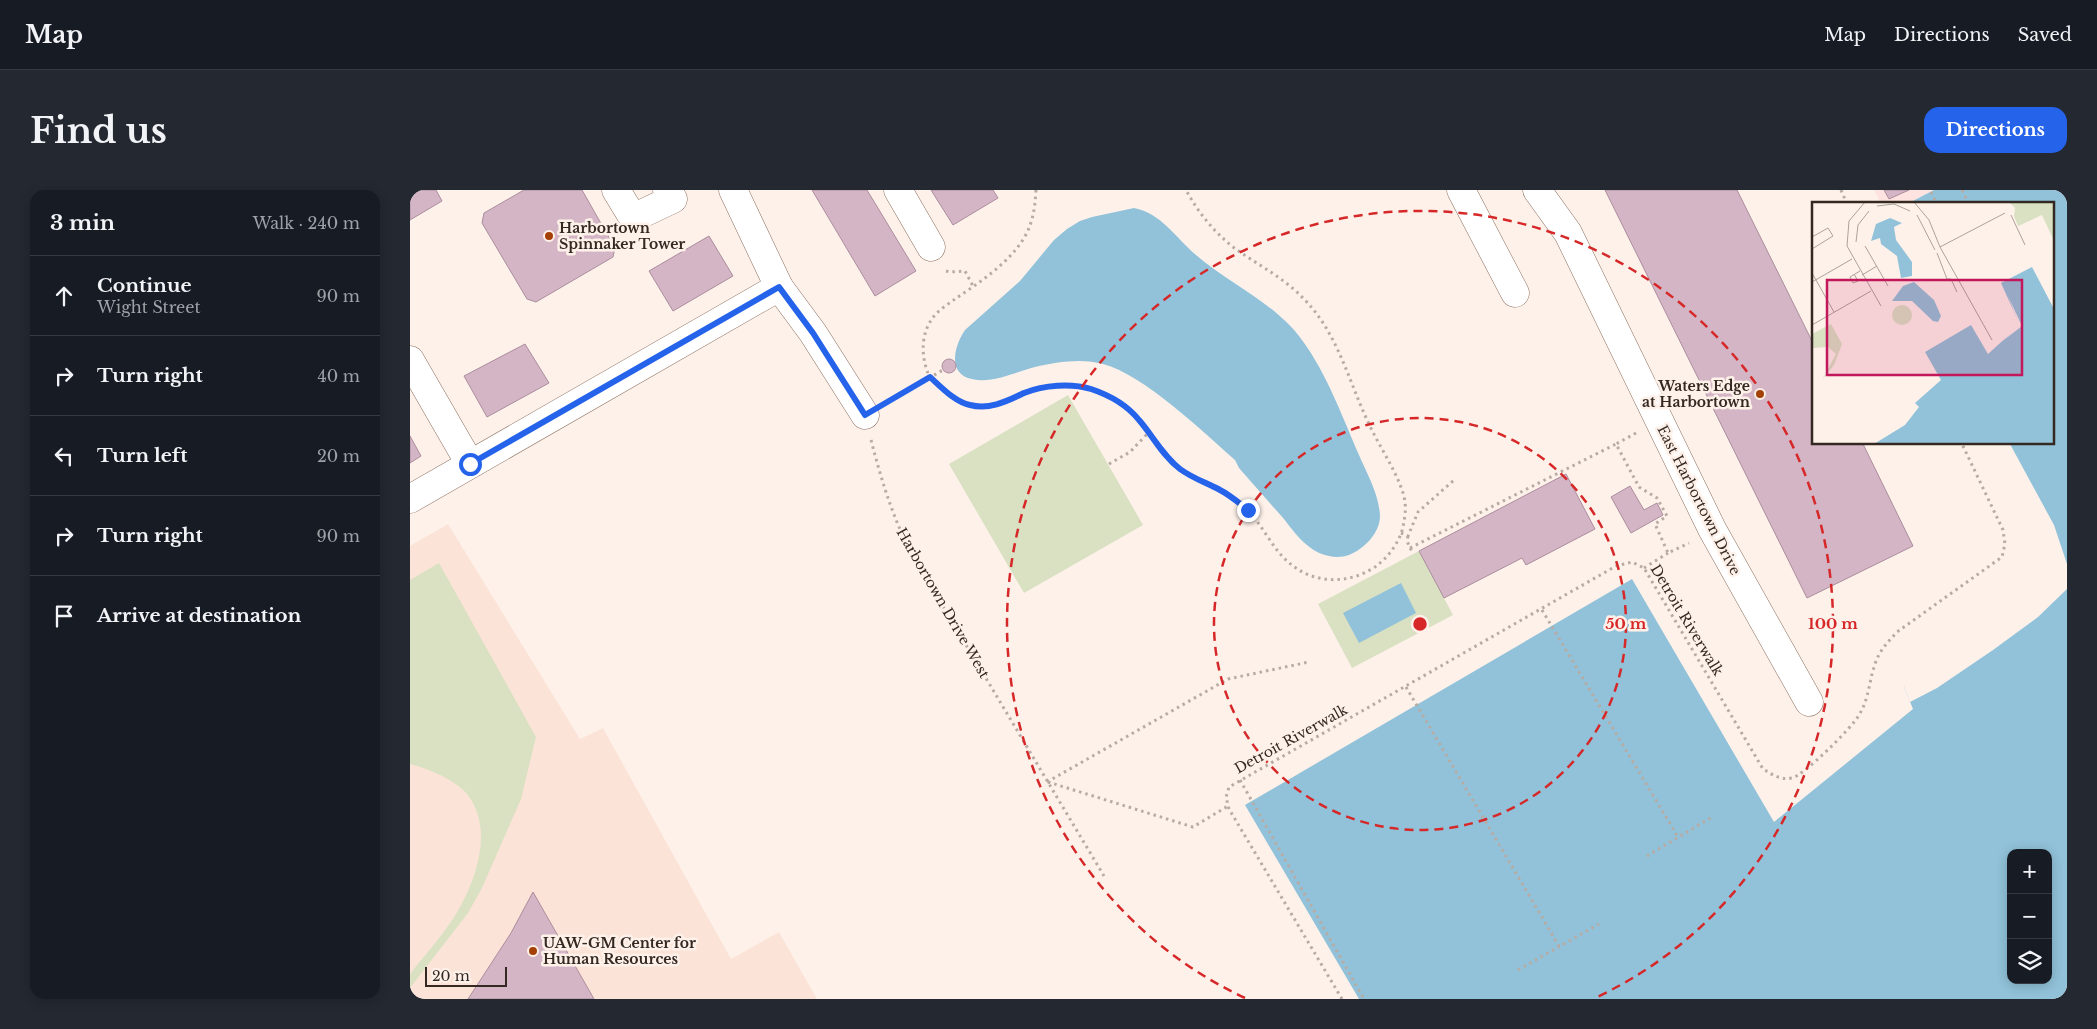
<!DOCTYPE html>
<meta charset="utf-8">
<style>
:root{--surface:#171b24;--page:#242831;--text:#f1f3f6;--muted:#9ea1a6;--line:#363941;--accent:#2563eb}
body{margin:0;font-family:"Libre Baskerville",serif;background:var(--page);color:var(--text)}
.controls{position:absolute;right:15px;bottom:15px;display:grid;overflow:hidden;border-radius:10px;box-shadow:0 2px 12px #0003}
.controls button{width:45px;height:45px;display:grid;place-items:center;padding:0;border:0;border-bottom:1px solid var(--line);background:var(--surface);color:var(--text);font:25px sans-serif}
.scale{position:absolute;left:15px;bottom:12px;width:82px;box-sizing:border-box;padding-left:5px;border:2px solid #342922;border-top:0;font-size:14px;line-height:18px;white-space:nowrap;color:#342922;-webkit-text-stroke:4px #fef1ea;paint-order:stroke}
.stop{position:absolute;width:15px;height:15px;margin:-11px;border:4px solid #2563eb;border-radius:50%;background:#fff}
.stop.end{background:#2563eb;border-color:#fff;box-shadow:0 1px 5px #0008}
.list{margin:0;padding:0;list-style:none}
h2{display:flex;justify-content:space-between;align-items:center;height:65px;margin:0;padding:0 20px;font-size:21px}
h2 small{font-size:16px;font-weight:400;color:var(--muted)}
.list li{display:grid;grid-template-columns:32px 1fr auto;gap:15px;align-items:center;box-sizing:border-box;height:80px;padding:0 20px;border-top:1px solid var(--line)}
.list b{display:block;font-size:19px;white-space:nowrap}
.list p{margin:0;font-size:16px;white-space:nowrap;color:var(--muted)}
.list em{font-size:16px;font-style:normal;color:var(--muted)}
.icon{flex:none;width:28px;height:28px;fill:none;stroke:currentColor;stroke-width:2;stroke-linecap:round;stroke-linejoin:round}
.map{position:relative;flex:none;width:1657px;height:809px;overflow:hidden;border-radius:15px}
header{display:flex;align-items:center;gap:30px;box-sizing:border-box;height:70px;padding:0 25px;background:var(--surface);border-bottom:1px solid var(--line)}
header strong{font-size:24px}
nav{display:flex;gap:28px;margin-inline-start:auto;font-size:18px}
.intro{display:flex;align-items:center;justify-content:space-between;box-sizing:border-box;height:120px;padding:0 30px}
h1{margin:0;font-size:35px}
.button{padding:12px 22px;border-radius:15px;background:var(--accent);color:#fff;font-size:18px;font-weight:700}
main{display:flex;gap:30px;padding:0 30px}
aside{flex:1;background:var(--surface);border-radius:15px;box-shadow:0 2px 12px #0003}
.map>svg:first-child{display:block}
.built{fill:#fbe4d7}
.industrial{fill:#fee3e0}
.green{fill:#d9e1c2}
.water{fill:#91c2d9;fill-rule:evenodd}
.pier{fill:#fef1ea}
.building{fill:#d4b5c5;stroke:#ab8d9d}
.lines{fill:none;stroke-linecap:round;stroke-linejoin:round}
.minor-casing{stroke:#8c7061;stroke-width:29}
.path{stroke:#b7aba4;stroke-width:3;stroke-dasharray:2.5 4;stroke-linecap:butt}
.minor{stroke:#fff;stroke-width:28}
.route{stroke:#2563eb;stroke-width:6}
.ring{fill:none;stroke:#d62828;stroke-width:2.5;stroke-dasharray:9 6}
.poi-dot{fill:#a34005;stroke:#fef1ea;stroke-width:2}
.labels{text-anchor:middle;stroke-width:5;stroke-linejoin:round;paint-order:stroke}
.poi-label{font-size:14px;font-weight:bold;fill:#342922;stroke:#fef1ea;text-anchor:start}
.street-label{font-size:14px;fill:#342922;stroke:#fef1ea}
.inset-road{fill:none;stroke:#ada19a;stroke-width:1}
.view{fill:#c2185b;fill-opacity:0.15;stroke:#c2185b;stroke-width:2.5}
.inset-edge{fill:none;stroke:#342922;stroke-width:2.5}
.centre{fill:#d62828;stroke:#fef1ea;stroke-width:2.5}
.ring-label{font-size:15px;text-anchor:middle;font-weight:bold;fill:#d62828;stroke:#fef1ea;stroke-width:5;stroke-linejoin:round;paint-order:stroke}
</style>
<header>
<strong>Map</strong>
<nav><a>Map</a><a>Directions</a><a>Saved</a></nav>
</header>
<div class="intro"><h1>Find us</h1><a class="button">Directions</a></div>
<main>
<aside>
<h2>3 min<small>Walk · 240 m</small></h2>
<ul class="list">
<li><svg class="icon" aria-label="ahead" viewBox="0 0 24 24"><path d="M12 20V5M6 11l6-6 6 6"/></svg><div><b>Continue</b><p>Wight Street</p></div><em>90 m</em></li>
<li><svg class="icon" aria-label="right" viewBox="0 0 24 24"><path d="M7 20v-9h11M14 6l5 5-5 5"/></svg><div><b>Turn right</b></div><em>40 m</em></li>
<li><svg class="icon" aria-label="left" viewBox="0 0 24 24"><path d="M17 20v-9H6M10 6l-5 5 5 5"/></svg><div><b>Turn left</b></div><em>20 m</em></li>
<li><svg class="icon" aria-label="right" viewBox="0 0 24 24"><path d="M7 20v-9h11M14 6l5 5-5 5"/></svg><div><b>Turn right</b></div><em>90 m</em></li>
<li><svg class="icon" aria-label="arrive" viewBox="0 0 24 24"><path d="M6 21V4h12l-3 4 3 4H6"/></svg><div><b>Arrive at destination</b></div></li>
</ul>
</aside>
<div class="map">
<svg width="1657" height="809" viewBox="0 0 1657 809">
<rect width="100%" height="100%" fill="#fef1ea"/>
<!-- built -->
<polygon class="built" points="38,334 170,549 193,538 321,769 369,742 407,809 0,809 0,356"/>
<!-- industrial -->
<polygon class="industrial" points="1464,0 1524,0 1497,14 1471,14"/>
<!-- green -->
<g class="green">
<polygon points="658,205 733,335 614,403 539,274"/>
<polygon points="1009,361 1043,425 942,478 908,414"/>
<path d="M29 373 126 547 111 609 72 698 58 723 0 798V784C17 762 37 741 50 717 68 684 83 637 57 604 44 589 19 579 0 574V390Z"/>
</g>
<!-- water -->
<g class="water">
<path d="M1524 0H1657V809H949L835 615 1222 389 1364 632 1503 519 1494 497 1639 383 1638 370 1581 254H1643V14H1497ZM1601 663H1638V790H1601Z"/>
<path d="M724 18C751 23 766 48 786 65 821 95 864 112 892 150 917 184 932 226 949 265 957 284 969 304 970 326 970 343 954 359 939 365 925 370 908 365 897 355 888 348 881 338 874 329 859 312 844 295 829 278L825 270C792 241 734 185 693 174 672 168 646 172 625 177 606 182 582 194 562 189 537 184 544 156 555 140L610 91 644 50 657 39 670 31 682 27Z"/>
<polygon points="991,393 1006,423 949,453 933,423"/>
</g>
<!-- pier -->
<polygon class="pier" points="1579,254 1600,254 1644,335 1657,374 1657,399 1628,427 1583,460 1527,498 1500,512 1494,497 1502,487 1636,382 1635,371"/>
<!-- building -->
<g class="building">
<polygon points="0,0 26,0 32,11 0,30"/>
<polygon points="114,0 172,0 205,58 203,67 126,112 117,109 72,33 74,23"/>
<polygon points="402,0 457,0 506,81 465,106"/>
<polygon points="521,0 583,0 588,8 543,35"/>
<polygon points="1195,0 1327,0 1403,153 1403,254 1453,254 1503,356 1397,408"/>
<polygon points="1474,0 1499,0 1479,9"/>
<polygon points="299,46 323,86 263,121 239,81"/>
<polygon points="115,154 139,193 77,227 54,186"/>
<circle cx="539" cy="176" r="7"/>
<polygon points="0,246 11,266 0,273"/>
<polygon points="1156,284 1185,339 1116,375 1112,368 1034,408 1009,361"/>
<polygon points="1220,296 1234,320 1247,313 1253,325 1221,343 1201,307"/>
<polygon points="123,702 184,809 58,809 101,743"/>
</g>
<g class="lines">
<defs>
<g id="minor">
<polyline points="206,0 223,28 263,9 257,0"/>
<polyline points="323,0 369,97 403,143 455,225"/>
<polyline points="488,0 521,57"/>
<polyline points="1051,0 1105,103"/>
<polyline points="1127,0 1158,43 1302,339 1399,512"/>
<polyline points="0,170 60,274"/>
<polyline points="0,309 369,97"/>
</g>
</defs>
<!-- minor casing -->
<use href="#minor" class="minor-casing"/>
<!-- path -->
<g class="path">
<path d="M626 0C625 17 623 33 614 48 598 74 570 92 545 109 537 115 527 121 522 129 511 144 511 166 518 183 521 190 529 195 535 200 566 225 582 216 615 203 640 193 669 193 694 204 733 222 735 248 763 273 785 293 815 299 836 319 852 334 860 354 874 368 899 394 936 396 965 377 980 366 992 349 994 331 996 321 996 310 992 300 984 277 969 256 959 234 938 190 928 143 893 108 873 87 846 74 823 57 803 41 788 22 776 0"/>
<polyline points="1431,0 1437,14"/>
<polyline points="1552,0 1559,14"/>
<polyline points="1521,2 1527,14"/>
<polyline points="536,81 540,82 555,81 563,96"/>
<polyline points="479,211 533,180"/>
<polyline points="1226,243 1206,254 1229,297 1247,308 1257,326 1245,334 1258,363 1279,353"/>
<path d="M461 250C472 292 481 322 500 361L694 686"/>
<polyline points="699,274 720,262 738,243"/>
<polyline points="991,343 998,346 1008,322 1044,290"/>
<polyline points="998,346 997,351 1003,364"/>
<polyline points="1000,358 1206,254"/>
<polyline points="1234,378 1258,363"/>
<polyline points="1132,420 1268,647"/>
<polyline points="996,497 1149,756"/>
<polyline points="830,590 954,809"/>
<polyline points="637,592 818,489 899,472"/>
<polyline points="638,592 783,637 818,616"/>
<polyline points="1237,666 1302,627"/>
<polyline points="1108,780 1189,734"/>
<path d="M932 809 819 619 816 607 819 597 1206 376 1222 372 1234 378 1353 579C1363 585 1370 590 1382 588 1394 585 1442 538 1449 525 1459 509 1459 491 1465 474 1469 461 1478 452 1487 442L1592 367 1595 354 1593 340 1552 254"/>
</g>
<!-- minor -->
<use href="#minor" class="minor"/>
</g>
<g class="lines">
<!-- route -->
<path class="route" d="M60 274 369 97 403 143 455 225 520 187C531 197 545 212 560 215 580 220 597 211 614 203 634 195 661 193 681 199 699 205 717 215 729 230 743 246 752 265 770 279 782 288 797 293 810 300 820 305 829 313 838 320"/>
</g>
<!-- distance rings -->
<g class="ring">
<circle cx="1010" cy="434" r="206"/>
<path d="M835 808A413 413 0 1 1 1185 808"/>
</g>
<!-- markers -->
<g class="poi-dot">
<circle cx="139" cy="46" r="5"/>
<circle cx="1350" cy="204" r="5"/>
<circle cx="123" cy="761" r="5"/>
</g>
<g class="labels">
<!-- poi labels -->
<g class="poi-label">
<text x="149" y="43">Harbortown<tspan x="149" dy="16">Spinnaker Tower</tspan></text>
<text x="1340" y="201" text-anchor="end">Waters Edge<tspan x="1340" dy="16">at Harbortown</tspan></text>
<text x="133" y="758">UAW-GM Center for<tspan x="133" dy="16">Human Resources</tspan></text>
</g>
<!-- street labels -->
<g class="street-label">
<text transform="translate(1289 310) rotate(63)" y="5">East Harbortown Drive</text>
<text transform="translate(533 413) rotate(60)" y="5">Harbortown Drive West</text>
<text transform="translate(1277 430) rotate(59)" y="5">Detroit Riverwalk</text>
<text transform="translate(881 549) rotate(-29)" y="5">Detroit Riverwalk</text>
</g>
</g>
<!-- overview -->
<g transform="translate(1402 12)">
<rect width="242" height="242" fill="#fef1ea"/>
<path d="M197 0H242V39L230 13 206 24 202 14 203 6ZM80 113a10 10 0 1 1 20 0a10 10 0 1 1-20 0ZM19 122 30 142 22 163 10 178 24 152 16 145 0 146V132Z" fill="#d9e1c2"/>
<path d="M78 16 90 21 82 25 84 38 100 60V74L89 76 85 54 69 42 68 36 59 39 64 22ZM220 65 242 107V242H62L93 223 107 205 103 201 129 178 113 150 159 123 176 152 208 123 189 81ZM102 80 122 98 129 114 126 120 121 119 100 99H80L91 84Z" fill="#91c2d9"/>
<path d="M196 94 210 124 192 138 207 122Z" fill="#fef1ea"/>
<path class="inset-road" d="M53 0 37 19 35 44 69 104M102 0 117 18 128 45 180 138M65 4 82 2 98 9M105 13 123 48M199 13 213 43M0 35 16 26 21 34 0 47M44 40 46 23 57 9M53 44 76 84M128 45 193 11M125 51 135 77H139L145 90M0 71 22 110M42 72 46 79 41 81 38 75 48 69M50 73 65 64M0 80 40 57M0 123 59 89"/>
<path class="view" d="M15 78H210V173H15Z"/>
<rect width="242" height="242" class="inset-edge"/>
</g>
<circle cx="1010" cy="434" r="8" class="centre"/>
<g class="ring-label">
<text x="1216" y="439">50 m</text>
<text x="1423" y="439">100 m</text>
</g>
</svg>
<div class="controls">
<button>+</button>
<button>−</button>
<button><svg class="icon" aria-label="layers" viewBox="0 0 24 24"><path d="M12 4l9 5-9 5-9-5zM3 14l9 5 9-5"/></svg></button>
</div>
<div class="scale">20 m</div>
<div class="stop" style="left:60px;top:274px"></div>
<div class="stop end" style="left:838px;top:320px"></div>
</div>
</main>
